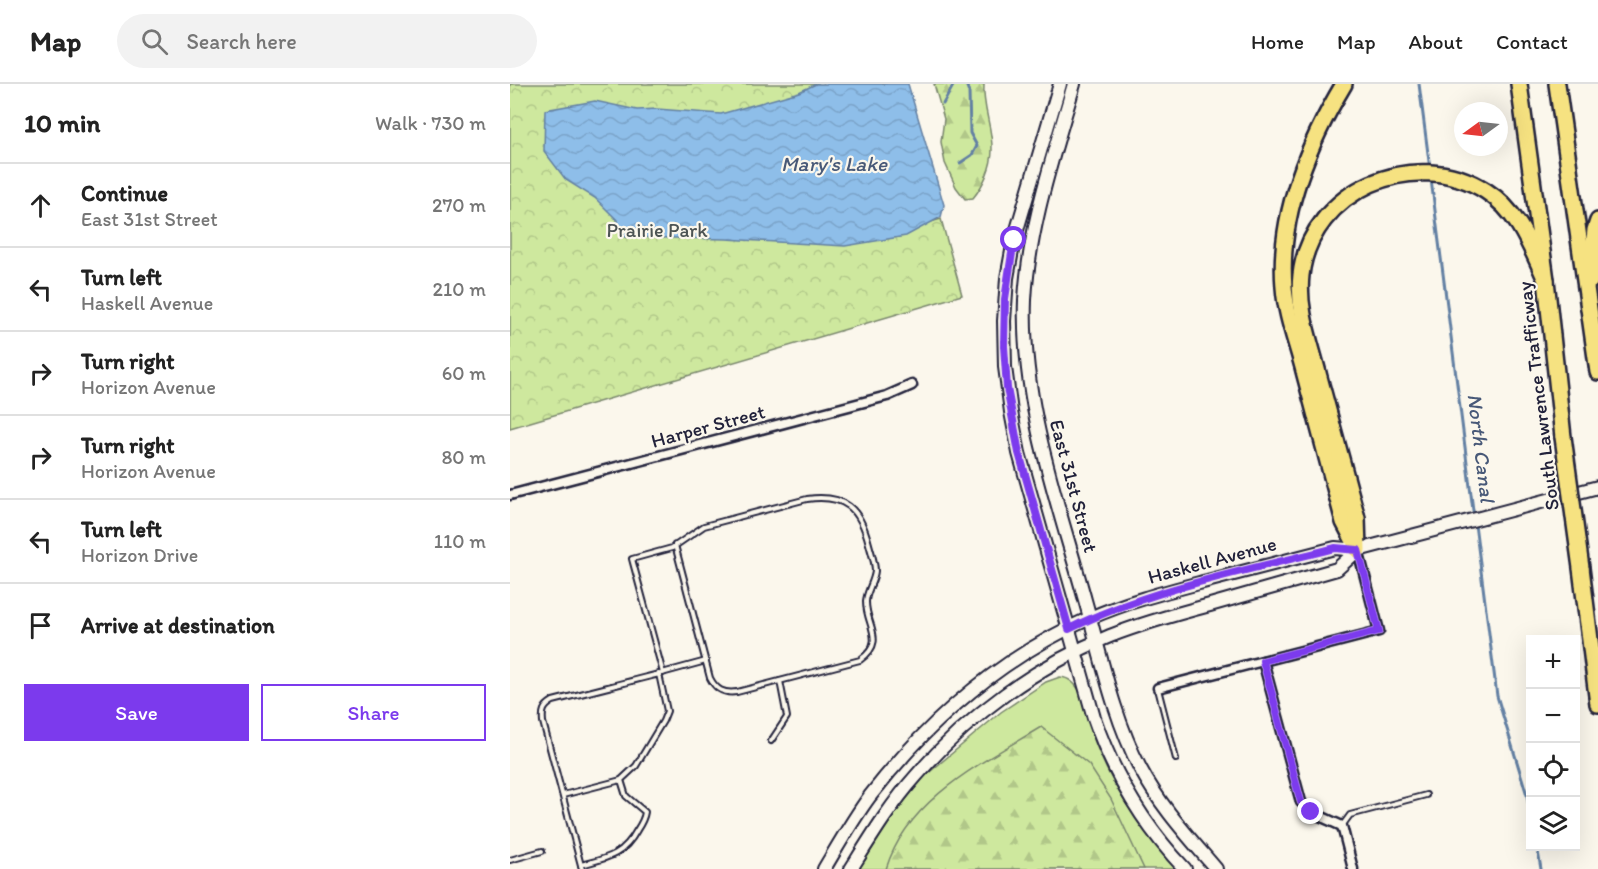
<!DOCTYPE html>
<meta charset="utf-8">
<style>
:root{--surface:#fff;--page:#f2f2f2;--text:#222;--muted:#767676;--line:#e0e0e0;--accent:#7c3aed}
body{margin:0;font-family:Itim,sans-serif;background:var(--page);color:var(--text)}
.controls{position:absolute;right:18px;bottom:18px;display:grid;overflow:hidden;border-radius:0px;box-shadow:0 6px 24px #0002}
.controls button{width:54px;height:54px;display:grid;place-items:center;padding:0;border:0;border-bottom:2px solid var(--line);background:var(--surface);color:var(--text);font:30px sans-serif}
.compass{position:absolute;left:944px;top:18px;width:54px;height:54px;border-radius:50%;background:var(--surface);box-shadow:0 6px 24px #0002;rotate:255deg}
.stop{position:absolute;width:18px;height:18px;margin:-14px;border:4px solid #7c3aed;border-radius:50%;background:#fff}
.stop.end{background:#7c3aed;border-color:#fff;box-shadow:0 2px 6px #0008}
.list{margin:0;padding:0;list-style:none}
h2{display:flex;justify-content:space-between;align-items:center;height:78px;margin:0;padding:0 24px;font-size:26px}
h2 small{font-size:20px;font-weight:400;color:var(--muted)}
.list li{display:grid;grid-template-columns:39px 1fr auto;gap:18px;align-items:center;box-sizing:border-box;height:84px;padding:0 24px;border-top:2px solid var(--line)}
.list b{display:block;font-size:22px;white-space:nowrap}
.list p{margin:0;font-size:20px;white-space:nowrap;color:var(--muted)}
.list em{font-size:20px;font-style:normal;color:var(--muted)}
.actions{display:flex;gap:12px;padding:18px 24px}
.actions a{flex:1;padding:14px 0;border:2px solid var(--accent);border-radius:0px;text-align:center;font-size:21px;color:var(--accent)}
.actions .main{background:var(--accent);color:#fff}
.icon{flex:none;width:33px;height:33px;fill:none;stroke:currentColor;stroke-width:2;stroke-linecap:round;stroke-linejoin:round}
.map{position:relative;flex:none;width:1088px;height:785px;overflow:hidden}
header{display:flex;align-items:center;gap:36px;box-sizing:border-box;height:84px;padding:0 30px;background:var(--surface);border-bottom:2px solid var(--line)}
header strong{font-size:28px}
nav{display:flex;gap:33px;margin-inline-start:auto;font-size:21px}
.search{width:420px;height:54px;background:var(--page);display:flex;align-items:center;gap:15px;box-sizing:border-box;padding:0 21px;border-radius:33px;color:var(--muted);font-size:22px}
main{display:flex}
aside{flex:1;background:var(--surface)}
.map>svg:first-child{display:block}
.grass{fill:#cee89e;stroke:#78856c;stroke-width:1.5}
.forest{fill:url(#forest-firs);stroke:#78856c;stroke-width:1.5}
.park{fill:url(#park-crowns);stroke:#78856c;stroke-width:1.5}
.water{fill:url(#water-waves);stroke:#6380a3;stroke-width:1.5}
.lines{fill:none;stroke-linecap:round;stroke-linejoin:round}
.stream{stroke:#6380a3;stroke-width:3}
.service-casing{stroke:#22223b;stroke-width:8}
.minor-casing{stroke:#22223b;stroke-width:13}
.secondary-casing{stroke:#22223b;stroke-width:16}
.motorway-casing{stroke:#22223b;stroke-width:20}
.service{stroke:#fbf7ec;stroke-width:4}
.minor{stroke:#fbf7ec;stroke-width:8}
.secondary{stroke:#fbf7ec;stroke-width:12}
.motorway{stroke:#f6e281;stroke-width:15}
.motorway-bridge-casing{stroke:#22223b;stroke-width:20;stroke-linecap:butt}
.motorway-bridge{stroke:#f6e281;stroke-width:15}
.route{stroke:#7c3aed;stroke-width:8}
.labels{text-anchor:middle;stroke-width:4.5;stroke-linejoin:round;paint-order:stroke}
.park-label{font-size:20px;fill:#4d5454;stroke:#fbf7ec}
.street-label{font-size:20px;fill:#22223b;stroke:#fbf7ec}
.water-label{font-size:21px;font-style:italic;fill:#485978;stroke:#fbf7ec}
</style>
<header>
<strong>Map</strong>
<div class="search"><svg class="icon" aria-label="search" viewBox="0 0 24 24"><circle cx="10" cy="10" r="6"/><path d="M15 15l6 6"/></svg>Search here</div>
<nav><a>Home</a><a>Map</a><a>About</a><a>Contact</a></nav>
</header>
<main>
<aside>
<h2>10 min<small>Walk · 730 m</small></h2>
<ul class="list">
<li><svg class="icon" aria-label="ahead" viewBox="0 0 24 24"><path d="M12 20V5M6 11l6-6 6 6"/></svg><div><b>Continue</b><p>East 31st Street</p></div><em>270 m</em></li>
<li><svg class="icon" aria-label="left" viewBox="0 0 24 24"><path d="M17 20v-9H6M10 6l-5 5 5 5"/></svg><div><b>Turn left</b><p>Haskell Avenue</p></div><em>210 m</em></li>
<li><svg class="icon" aria-label="right" viewBox="0 0 24 24"><path d="M7 20v-9h11M14 6l5 5-5 5"/></svg><div><b>Turn right</b><p>Horizon Avenue</p></div><em>60 m</em></li>
<li><svg class="icon" aria-label="right" viewBox="0 0 24 24"><path d="M7 20v-9h11M14 6l5 5-5 5"/></svg><div><b>Turn right</b><p>Horizon Avenue</p></div><em>80 m</em></li>
<li><svg class="icon" aria-label="left" viewBox="0 0 24 24"><path d="M17 20v-9H6M10 6l-5 5 5 5"/></svg><div><b>Turn left</b><p>Horizon Drive</p></div><em>110 m</em></li>
<li><svg class="icon" aria-label="arrive" viewBox="0 0 24 24"><path d="M6 21V4h12l-3 4 3 4H6"/></svg><div><b>Arrive at destination</b></div></li>
</ul>
<div class="actions"><a class="main">Save</a><a>Share</a></div>
</aside>
<div class="map">
<svg width="1088" height="785" viewBox="0 0 1088 785">
<defs>
<pattern id="forest-firs" width="22" height="20" patternUnits="userSpaceOnUse" patternTransform="scale(1.5)"><rect width="22" height="20" fill="#cee89e"/><path d="M5 1l3.5 6h-7zM16 11l3.5 6h-7z" fill="#b1c789"/></pattern>
<pattern id="park-crowns" width="20" height="18" patternUnits="userSpaceOnUse" patternTransform="scale(1.5)"><rect width="20" height="18" fill="#cee89e"/><path d="M2 6a3 3 0 1 1 6 0M12 15a3 3 0 1 1 6 0" fill="none" stroke="#b1c789"/></pattern>
<pattern id="water-waves" width="16" height="10" patternUnits="userSpaceOnUse" patternTransform="scale(1.5)"><rect width="16" height="10" fill="#8ebee9"/><path d="M0 5q4-4 8 0t8 0" fill="none" stroke="#7aa3c9"/></pattern>
</defs>
<rect width="100%" height="100%" fill="#fbf7ec"/>
<filter id="ink" filterUnits="userSpaceOnUse"><feTurbulence type="fractalNoise" baseFrequency=".0167" numOctaves="2"/><feDisplacementMap in="SourceGraphic" scale="12" xChannelSelector="R" yChannelSelector="G"/><feConvolveMatrix kernelMatrix="1 2 1 2 8 2 1 2 1" color-interpolation-filters="sRGB"/></filter>
<g filter="url(#ink)">
<!-- grass -->
<path class="grass" d="M550 593C575 595 577 634 583 653 601 703 631 746 666 785H349L385 729 415 692 491 628 536 598Z"/>
<!-- forest -->
<g class="forest">
<path d="M424 0H474C472 23 483 45 482 66 482 83 473 102 463 114L455 115 446 103 435 79 431 58 434 35Z"/>
<path d="M531 643 579 681 601 715 634 785H376C398 714 472 679 531 643Z"/>
</g>
<!-- park -->
<polygon class="park" points="0,0 376,0 414,140 431,135 452,211 0,344"/>
<!-- water -->
<polygon class="water" points="306,0 398,0 434,121 431,133 396,152 335,162 216,155 115,153 107,136 85,114 56,96 34,67 35,26 85,17 127,26 147,25 211,30 289,8"/>
<g class="lines">
<!-- stream -->
<g class="stream">
<polyline points="909,0 920,85"/>
<polyline points="433,20 444,0"/>
<polyline points="450,79 462,71 467,62 460,49 459,8 456,0"/>
<polyline points="921,95 964,434"/>
<polyline points="965,440 987,612 1017,711 1020,729"/>
<polyline points="1027,762 1031,785"/>
</g>
<defs>
<g id="service">
<polyline points="152,589 196,577"/>
<path d="M153 589 122 475 162 464 194 442 297 415C335 410 350 424 359 460 361 468 365 478 365 487 364 498 356 508 356 518 356 542 377 557 350 576L227 608C214 610 206 606 200 594L165 461"/>
<polyline points="648,605 666,675"/>
<polyline points="261,657 277,633 270,597"/>
<path d="M53 711 111 696 126 682 153 637 157 627 149 590 43 617C33 623 32 628 33 638L72 785"/>
<polyline points="832,742 840,731 916,711"/>
<polyline points="0,776 32,767"/>
<path d="M71 781C97 774 113 772 127 746 131 740 134 735 135 728L116 712 111 696"/>
</g>
<g id="minor">
<polyline points="0,411 377,312 402,301"/>
<polyline points="753,577 791,718 801,728 832,742 843,785"/>
<polyline points="648,604 869,547 848,466"/>
</g>
<g id="secondary">
<path d="M550 0 504 156 497 194 494 237 495 283 501 328 509 369 584 634C604 692 633 741 675 785"/>
<path d="M564 0C544 70 519 142 515 216 511 319 548 418 575 516 591 572 603 632 630 684 650 722 678 752 706 785"/>
<path d="M314 785C329 760 343 735 360 712 419 636 492 573 580 534 616 518 655 508 693 498 737 487 781 475 825 464L848 466 1088 403"/>
<path d="M341 785C361 753 381 720 406 692 459 631 526 582 600 552 633 539 666 530 700 521 742 509 785 497 827 485L848 466"/>
</g>
<g id="motorway">
<path d="M834 0C798 60 768 132 774 203 776 232 787 259 794 287 807 337 821 388 834 438L846 461"/>
<polyline points="1009,0 1036,196 1053,353"/>
<polyline points="1047,0 1088,288"/>
<polyline points="1080,197 1085,146 1088,137"/>
<path d="M848 466 847 434C834 387 822 340 809 293 801 260 787 226 791 191 801 106 905 61 976 107 1008 127 1021 163 1036 196"/>
<polyline points="1071,484 1088,620"/>
</g>
</defs>
<!-- service casing -->
<use href="#service" class="service-casing"/>
<!-- minor casing -->
<use href="#minor" class="minor-casing"/>
<!-- secondary casing -->
<use href="#secondary" class="secondary-casing"/>
<!-- motorway casing -->
<use href="#motorway" class="motorway-casing"/>
<!-- service -->
<use href="#service" class="service"/>
<!-- minor -->
<use href="#minor" class="minor"/>
<!-- secondary -->
<use href="#secondary" class="secondary"/>
<!-- motorway -->
<use href="#motorway" class="motorway"/>
<defs>
<polyline id="motorway-bridge" points="1053,353 1071,484"/>
</defs>
<!-- motorway-bridge casing -->
<use href="#motorway-bridge" class="motorway-bridge-casing"/>
<!-- motorway-bridge -->
<use href="#motorway-bridge" class="motorway-bridge"/>
</g>
</g>
<g class="lines" filter="url(#ink)">
<!-- route -->
<path class="route" d="M504 156 495 215 494 262 497 304 509 369 559 545C642 504 736 487 825 464L848 466 869 547 753 577 791 718 801 728"/>
</g>
<g class="labels">
<!-- park labels -->
<g class="park-label">
<text x="147" y="153">Prairie Park</text>
</g>
<!-- street labels -->
<g class="street-label">
<text transform="translate(1028 312) rotate(-97)" y="7">South Lawrence Trafficway</text>
<text transform="translate(198 342) rotate(-15)" y="7">Harper Street</text>
<text transform="translate(564 402) rotate(75)" y="7">East 31st Street</text>
<text transform="translate(702 476) rotate(-15)" y="7">Haskell Avenue</text>
</g>
<!-- water labels -->
<g class="water-label">
<text x="324" y="87">Mary's Lake</text>
<text transform="translate(971 364) rotate(83)" y="7">North Canal</text>
</g>
</g>
</svg>
<div class="controls">
<button>+</button>
<button>−</button>
<button><svg class="icon" aria-label="locate" viewBox="0 0 24 24"><circle cx="12" cy="12" r="6"/><path d="M12 2v4M12 18v4M2 12h4M18 12h4"/></svg></button>
<button><svg class="icon" aria-label="layers" viewBox="0 0 24 24"><path d="M12 4l9 5-9 5-9-5zM3 14l9 5 9-5"/></svg></button>
</div>
<svg class="compass" viewBox="-18 -18 36 36"><path d="M0-13l5 13h-10z" fill="#e53935"/><path d="M0 13l5-13h-10z" fill="#767676"/></svg>
<div class="stop" style="left:504px;top:156px"></div>
<div class="stop end" style="left:801px;top:728px"></div>
</div>
</main>
